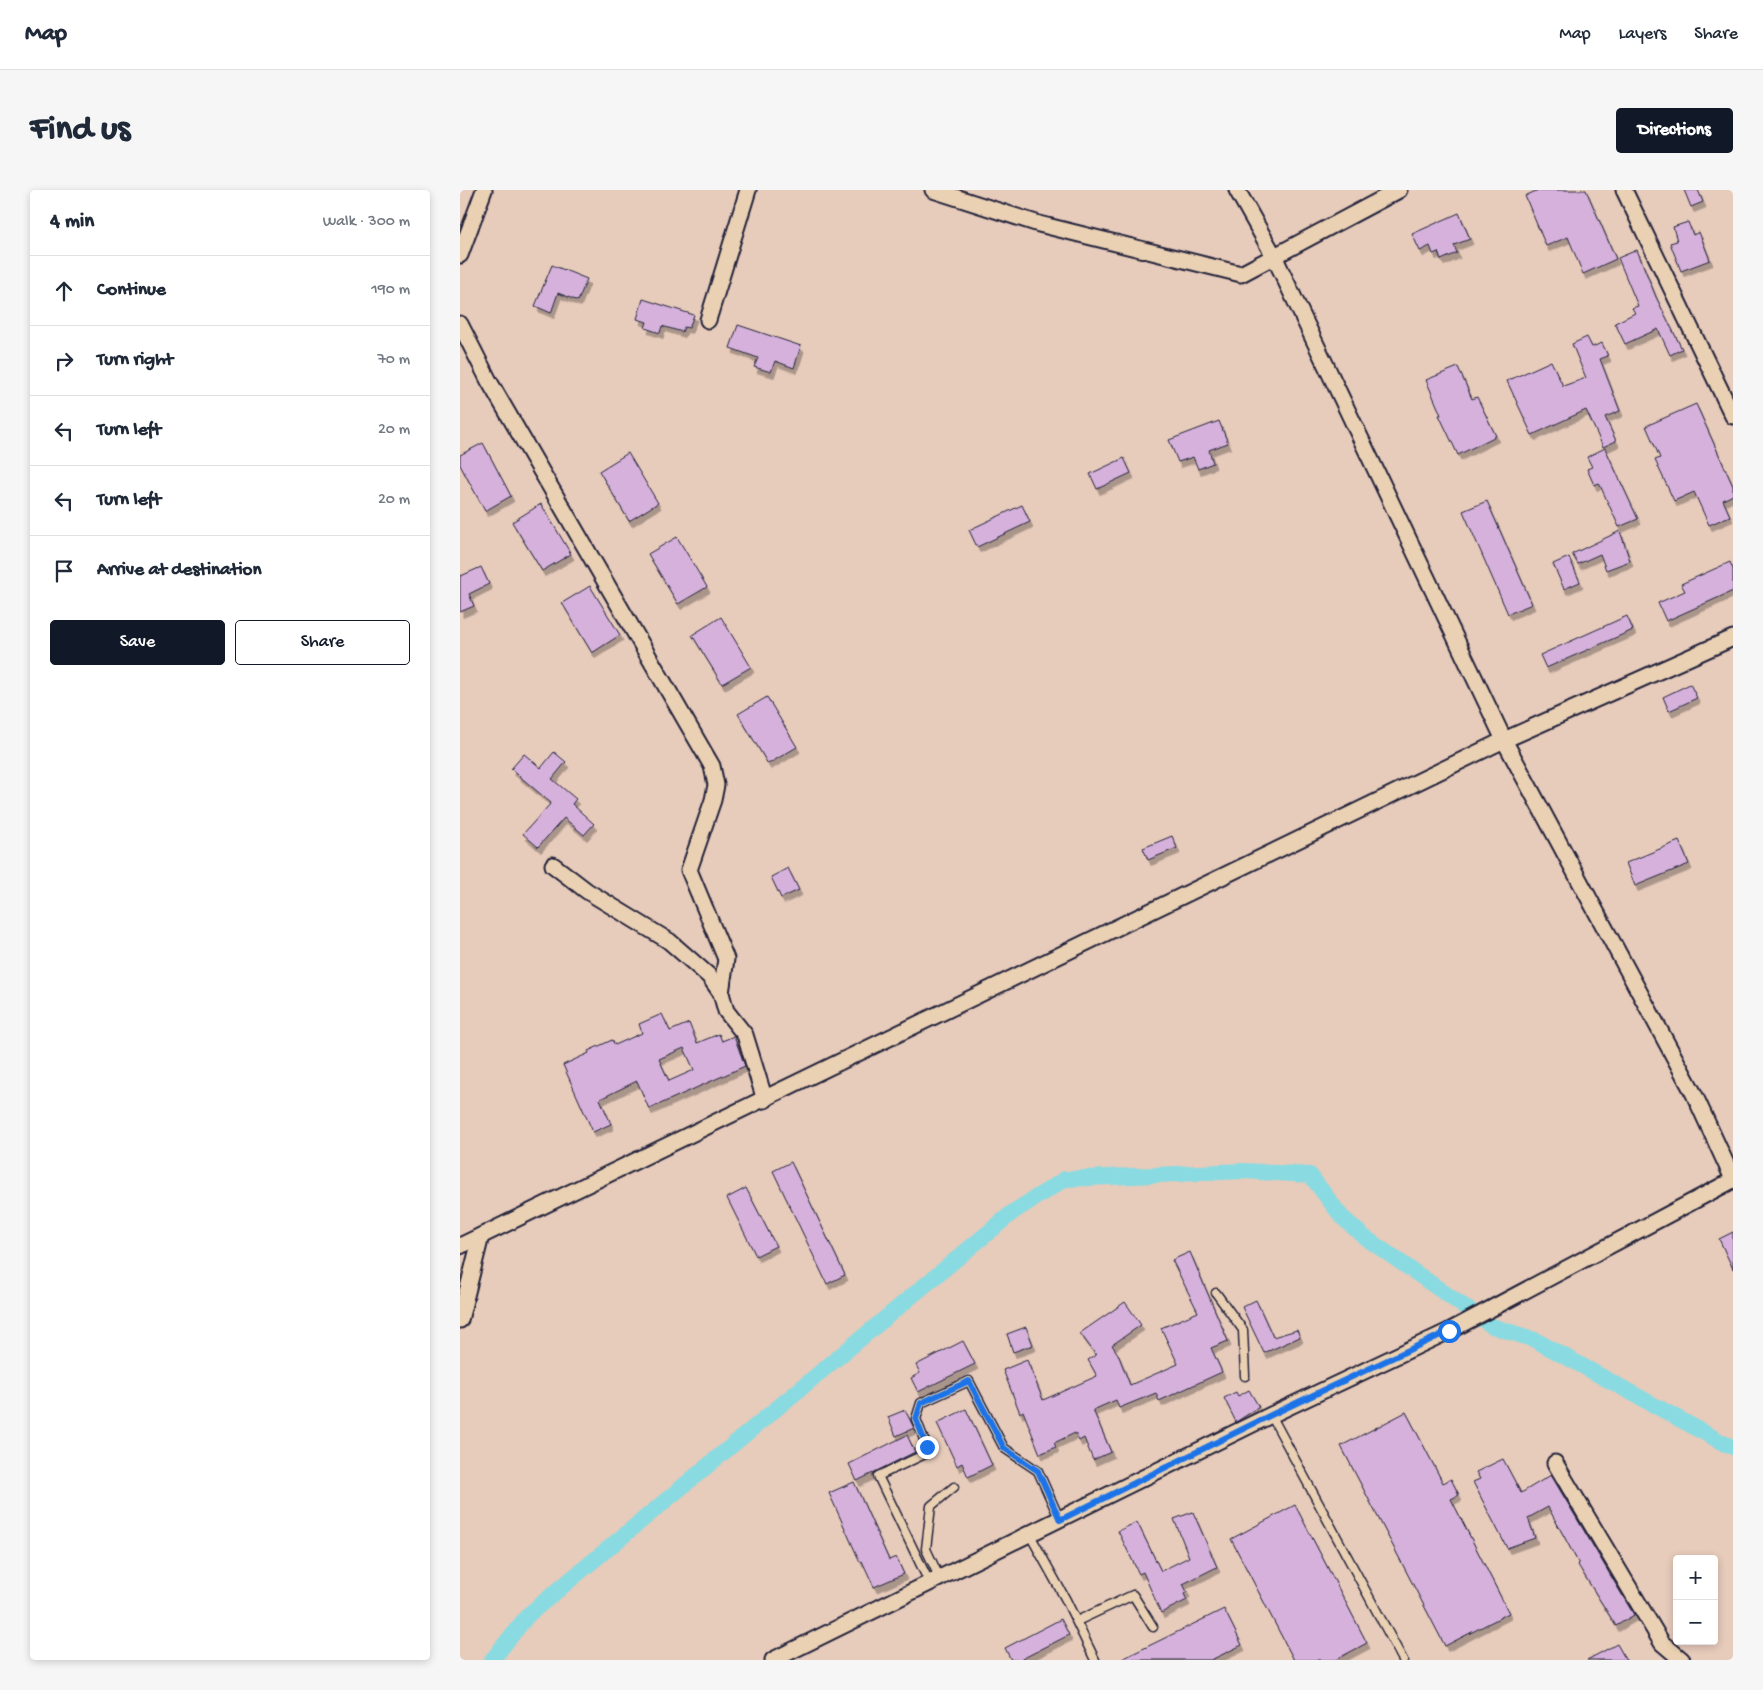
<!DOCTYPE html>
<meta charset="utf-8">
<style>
:root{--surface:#fff;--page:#f6f6f7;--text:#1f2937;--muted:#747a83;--line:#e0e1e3;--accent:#111827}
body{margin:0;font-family:"Gochi Hand",sans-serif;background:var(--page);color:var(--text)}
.controls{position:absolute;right:15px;bottom:15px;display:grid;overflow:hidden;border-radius:5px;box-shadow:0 2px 8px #0003}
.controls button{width:45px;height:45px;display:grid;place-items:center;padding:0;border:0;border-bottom:1px solid var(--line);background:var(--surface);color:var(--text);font:25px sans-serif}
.stop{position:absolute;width:15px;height:15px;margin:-11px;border:4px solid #1a73e8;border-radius:50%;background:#fff}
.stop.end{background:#1a73e8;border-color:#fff;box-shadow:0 1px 5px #0008}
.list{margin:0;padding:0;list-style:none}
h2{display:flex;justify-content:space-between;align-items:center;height:65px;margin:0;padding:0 20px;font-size:21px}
h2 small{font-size:16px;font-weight:400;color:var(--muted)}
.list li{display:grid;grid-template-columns:32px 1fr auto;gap:15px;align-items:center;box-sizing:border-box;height:70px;padding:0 20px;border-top:1px solid var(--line)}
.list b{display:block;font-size:19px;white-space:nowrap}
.list em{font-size:16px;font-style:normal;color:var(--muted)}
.actions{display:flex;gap:10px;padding:15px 20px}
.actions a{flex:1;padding:11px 0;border:1px solid var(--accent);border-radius:5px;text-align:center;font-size:18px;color:var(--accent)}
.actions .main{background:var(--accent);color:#fff}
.icon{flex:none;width:28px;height:28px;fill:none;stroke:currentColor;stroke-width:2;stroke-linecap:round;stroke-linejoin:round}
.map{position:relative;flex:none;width:1273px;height:1470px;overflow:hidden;border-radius:5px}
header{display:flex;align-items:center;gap:30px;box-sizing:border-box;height:70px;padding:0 25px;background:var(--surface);border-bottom:1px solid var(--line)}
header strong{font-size:24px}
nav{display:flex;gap:28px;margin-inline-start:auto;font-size:18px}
.intro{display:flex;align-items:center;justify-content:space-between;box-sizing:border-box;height:120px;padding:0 30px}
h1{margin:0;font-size:35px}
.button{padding:12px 22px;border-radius:5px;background:var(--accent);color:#fff;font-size:18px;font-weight:700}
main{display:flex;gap:30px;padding:0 30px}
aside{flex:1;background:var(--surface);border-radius:5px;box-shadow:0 2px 8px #0003}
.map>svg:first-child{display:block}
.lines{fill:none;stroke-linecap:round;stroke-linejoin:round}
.canal{stroke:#89dbe1;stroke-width:16}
.building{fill:#d5b1db;stroke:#22223b;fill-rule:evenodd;filter:url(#shadow)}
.service-casing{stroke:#22223b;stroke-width:11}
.minor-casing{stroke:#22223b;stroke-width:19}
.service{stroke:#ebd1b3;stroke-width:8}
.minor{stroke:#ebd1b3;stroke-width:15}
.route{stroke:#1a73e8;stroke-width:6}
</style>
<header>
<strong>Map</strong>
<nav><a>Map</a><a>Layers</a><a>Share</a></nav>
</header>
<div class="intro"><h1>Find us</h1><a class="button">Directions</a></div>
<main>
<aside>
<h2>4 min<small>Walk · 300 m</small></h2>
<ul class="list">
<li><svg class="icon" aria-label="ahead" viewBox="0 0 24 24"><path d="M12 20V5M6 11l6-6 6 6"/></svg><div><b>Continue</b></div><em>190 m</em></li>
<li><svg class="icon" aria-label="right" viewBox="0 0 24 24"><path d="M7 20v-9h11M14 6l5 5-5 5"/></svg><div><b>Turn right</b></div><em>70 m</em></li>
<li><svg class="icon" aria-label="left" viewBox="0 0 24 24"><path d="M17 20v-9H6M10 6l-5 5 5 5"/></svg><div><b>Turn left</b></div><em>20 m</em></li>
<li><svg class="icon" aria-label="left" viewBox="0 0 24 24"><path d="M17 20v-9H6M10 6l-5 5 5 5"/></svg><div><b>Turn left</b></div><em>20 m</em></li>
<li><svg class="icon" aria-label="arrive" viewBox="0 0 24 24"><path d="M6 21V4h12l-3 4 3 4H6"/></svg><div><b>Arrive at destination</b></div></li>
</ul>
<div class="actions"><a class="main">Save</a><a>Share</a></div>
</aside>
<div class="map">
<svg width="1273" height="1470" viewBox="0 0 1273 1470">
<defs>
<filter id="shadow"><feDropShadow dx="3" dy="5.5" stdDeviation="0" flood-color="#0004"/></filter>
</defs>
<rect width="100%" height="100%" fill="#e7cbbb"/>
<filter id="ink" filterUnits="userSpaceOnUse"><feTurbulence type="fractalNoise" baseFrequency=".02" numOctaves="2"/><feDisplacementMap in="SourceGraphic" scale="10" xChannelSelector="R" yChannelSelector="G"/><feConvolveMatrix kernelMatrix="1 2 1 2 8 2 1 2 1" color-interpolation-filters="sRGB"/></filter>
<g filter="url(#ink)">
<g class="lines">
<!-- canal -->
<polyline class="canal" points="32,1470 68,1425 553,1022 605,989 784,981 850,985 882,1027 903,1046 1032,1136 1075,1150 1265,1254 1273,1257"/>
</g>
<!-- building -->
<g class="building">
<polygon points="1078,0 1126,0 1156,69 1123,84 1108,47 1086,56 1065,6"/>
<polygon points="1224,0 1238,0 1243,12 1231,17"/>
<polygon points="999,23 1010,49 994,55 997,63 981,70 978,62 973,64 970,56 960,61 952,44"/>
<polygon points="1228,32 1233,45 1239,42 1250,70 1221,81 1210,53 1217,51 1213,37"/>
<polygon points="1177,60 1196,107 1222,159 1210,165 1198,139 1165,154 1155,133 1175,123 1172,118 1178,116 1158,68"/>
<polygon points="92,75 127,89 118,111 98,103 91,123 75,116"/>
<polygon points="183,109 234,125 229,138 224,137 222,142 202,136 200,143 185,138 187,132 177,129"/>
<polygon points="278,135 341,156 334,178 315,171 311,182 294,177 298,168 270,158"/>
<polygon points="1127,147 1132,157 1142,153 1148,166 1140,169 1160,221 1145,227 1156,251 1143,257 1126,220 1072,245 1047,191 1091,171 1103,196 1126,188 1112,154"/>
<polygon points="998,177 1012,209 1017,207 1036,246 998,265 979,225 981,225 966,190"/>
<polygon points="1236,214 1273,296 1273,305 1263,310 1270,326 1249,335 1234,302 1214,311 1195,270 1200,268 1186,236"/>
<polygon points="759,231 768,253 749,260 753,273 738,279 733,267 718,272 709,250"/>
<polygon points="23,253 51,306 25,321 0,275 0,265"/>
<polygon points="1145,258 1178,329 1159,337 1139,293 1134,295 1127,279 1132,277 1127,267"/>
<polygon points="168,263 198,313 169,331 139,281"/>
<polygon points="664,268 671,283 637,299 630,284"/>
<polygon points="1027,311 1072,414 1048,424 1003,321"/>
<polygon points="81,314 111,364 82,381 52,332"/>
<polygon points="562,315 570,332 517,357 509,340"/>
<polygon points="1160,341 1170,371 1146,380 1140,364 1118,374 1112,364"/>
<polygon points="217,347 247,397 218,414 188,364"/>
<polygon points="1109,367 1120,392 1104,399 1093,374"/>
<polygon points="1270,372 1273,379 1273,401 1206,431 1198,413 1225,401 1221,394"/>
<polygon points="21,377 29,394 9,404 14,416 0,422 0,384 1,386"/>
<polygon points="130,396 160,445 132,463 102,413"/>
<polygon points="1167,426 1173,440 1086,478 1080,465"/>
<polygon points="261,427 291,477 262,494 232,445"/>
<polygon points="1230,494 1237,508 1209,521 1203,507"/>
<polygon points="307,507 337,557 308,574 278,524"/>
<polygon points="94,562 106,572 92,589 116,609 112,614 134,634 124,645 104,628 78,657 63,644 91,613 51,579 64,564 81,578"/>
<polygon points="712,646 717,658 688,670 683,658"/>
<polygon points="1219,651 1229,674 1175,696 1166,673"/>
<polygon points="328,678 339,700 321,708 311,687"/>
<path d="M202 824 210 841 229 833 237 853 259 844 262 851 274 846 285 876 189 919 177 891 140 909 151 934 133 942 103 875 129 863 128 861 152 850 155 855 182 843 179 834ZM224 858 234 880 209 891 199 869Z"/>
<polygon points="331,972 385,1085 367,1094 313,981"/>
<polygon points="286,998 316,1056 296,1066 267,1008"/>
<polygon points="1273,1042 1273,1079 1259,1049"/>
<polygon points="730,1062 768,1151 751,1158 762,1182 699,1211 696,1203 659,1218 656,1210 633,1220 651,1262 633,1270 624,1248 619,1251 615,1243 594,1253 596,1257 580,1264 563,1221 560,1223 543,1180 567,1170 583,1210 637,1186 628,1170 636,1165 620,1143 665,1112 681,1135 652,1155 658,1164 670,1195 718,1174 701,1138 738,1122 712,1070"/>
<polygon points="796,1110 813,1147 837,1140 840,1147 804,1163 782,1117"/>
<polygon points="566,1137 573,1155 553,1162 547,1144"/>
<polygon points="503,1151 515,1174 458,1202 451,1188 460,1183 456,1175"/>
<polygon points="789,1200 799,1217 776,1232 764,1208 776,1202 778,1206"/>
<polygon points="506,1219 532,1275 508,1287 502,1273 497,1276 477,1233"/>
<polygon points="445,1220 454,1238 436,1246 428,1227"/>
<polygon points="946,1222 983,1293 991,1289 999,1305 991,1309 1049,1423 985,1456 881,1256"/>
<polygon points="447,1245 455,1262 397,1291 389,1274"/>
<polygon points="1043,1269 1061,1303 1091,1285 1174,1425 1156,1436 1118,1375 1119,1374 1088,1317 1068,1328 1075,1348 1047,1358 1013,1292 1020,1289 1016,1282"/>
<polygon points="394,1292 429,1370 436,1367 444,1384 414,1397 402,1371 400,1372 369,1303"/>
<polygon points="835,1315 907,1453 875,1470 834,1470 771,1349"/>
<polygon points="733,1322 757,1377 723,1394 727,1402 724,1404 727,1410 701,1423 683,1382 679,1384 658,1341 677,1332 701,1381 729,1367 714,1329"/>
<polygon points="764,1419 782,1455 751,1470 660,1470"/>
<polygon points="601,1429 609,1445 560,1470 551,1470 545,1458"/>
<polygon points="1157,1454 1166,1470 1127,1470"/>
</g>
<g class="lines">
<defs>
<g id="service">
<polyline points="756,1103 783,1140 785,1186"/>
<polyline points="811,1225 943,1470"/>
<polyline points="570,1345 606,1410 635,1470"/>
<polyline points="480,1389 466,1359 471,1316 494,1297"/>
<polyline points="470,1394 418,1286 463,1265 467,1257 456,1229 461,1213 509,1191 544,1258 578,1281 600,1330"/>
<polyline points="617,1431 673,1405 693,1437"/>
</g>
<g id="minor">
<polyline points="473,0 579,34 781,84 939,0"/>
<polyline points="777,0 814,66 1044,550 1234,904 1273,989"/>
<polyline points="1164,0 1273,226"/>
<polyline points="0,65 24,0"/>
<polyline points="248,130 288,0"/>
<polyline points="0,134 29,191 252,576 256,595 253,610 229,680 266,769 261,803"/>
<polyline points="93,675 127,701 209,751 249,786 261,803 266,821 285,845 305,910"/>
<polyline points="0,1056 1044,550 1273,448"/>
<polyline points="0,1130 21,1046"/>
<polyline points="1095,1273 1202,1453 1222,1470"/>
<polyline points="313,1470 811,1225 989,1141 1273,990"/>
</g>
</defs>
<!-- service casing -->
<use href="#service" class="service-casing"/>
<!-- minor casing -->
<use href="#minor" class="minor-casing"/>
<!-- service -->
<use href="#service" class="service"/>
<!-- minor -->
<use href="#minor" class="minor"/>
</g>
</g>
<g class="lines" filter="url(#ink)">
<!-- route -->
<polyline class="route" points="467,1257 456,1229 461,1213 509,1191 544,1258 578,1281 600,1330 811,1225 989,1141"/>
</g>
</svg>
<div class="controls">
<button>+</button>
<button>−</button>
</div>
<div class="stop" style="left:989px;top:1141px"></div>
<div class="stop end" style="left:467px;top:1257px"></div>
</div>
</main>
